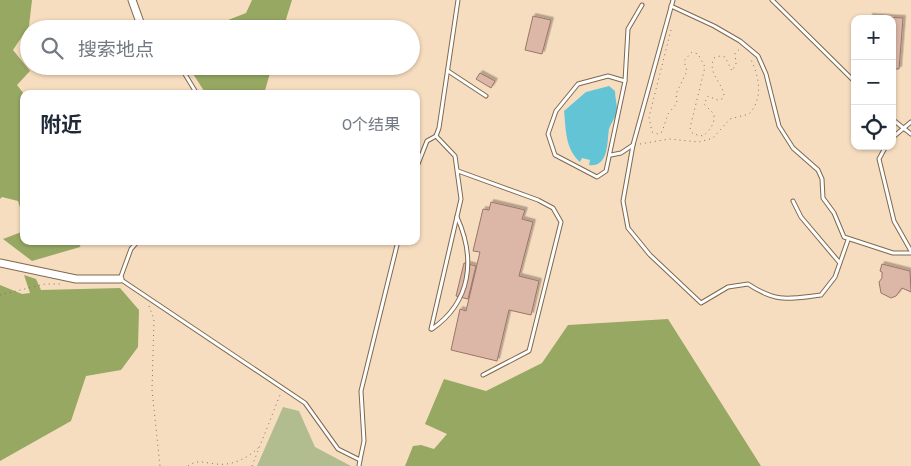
<!DOCTYPE html>
<html lang="zh">
<meta charset="utf-8">
<style>
:root{--surface:#fff;--page:#f2f2f3;--text:#1f2937;--muted:#747a83;--line:#e0e1e3}
body{margin:0;font-family:"Varela Round","Noto Sans SC",sans-serif;background:var(--page);color:var(--text)}
.controls{position:absolute;right:15px;top:15px;display:grid;overflow:hidden;border-radius:10px;box-shadow:0 1px 4px #0004}
.controls button{width:45px;height:45px;display:grid;place-items:center;padding:0;border:0;border-bottom:1px solid var(--line);background:var(--surface);color:var(--text);font:25px sans-serif}
.list{margin:0;padding:0;list-style:none}
h2{display:flex;justify-content:space-between;align-items:center;height:65px;margin:0;padding:0 20px;font-size:21px}
h2 small{font-size:16px;font-weight:400;color:var(--muted)}
.icon{flex:none;width:28px;height:28px;fill:none;stroke:currentColor;stroke-width:2;stroke-linecap:round;stroke-linejoin:round}
.map{position:relative;flex:none;width:911px;height:466px;overflow:hidden}
.search{position:absolute;background:var(--surface);box-shadow:0 1px 4px #0004;left:20px;top:20px;width:400px;height:55px;display:flex;align-items:center;gap:12px;box-sizing:border-box;padding:0 18px;border-radius:28px;color:var(--muted);font-size:19px}
.panel{position:absolute;background:var(--surface);box-shadow:0 1px 4px #0004;left:20px;top:90px;width:400px;height:155px;border-radius:10px}
.map>svg:first-child{display:block}
.green{fill:#b1bd8e}
.forest{fill:#97a863}
.water{fill:#63c4d6}
.building{fill:#dcb6a7;stroke:#997668;filter:url(#shadow)}
.lines{fill:none;stroke-linecap:round;stroke-linejoin:round}
.lane-casing{stroke:#7f684d;stroke-width:5}
.street-casing{stroke:#7f684d;stroke-width:9}
.path{stroke:#84735f;stroke-width:1;stroke-dasharray:1 4;stroke-linecap:butt}
.lane{stroke:#fff;stroke-width:3}
.street{stroke:#fff;stroke-width:7}
</style>
<div class="map">
<svg width="911" height="466" viewBox="0 0 911 466">
<defs>
<filter id="shadow"><feDropShadow dx="2.5" dy="-2.5" stdDeviation="0" flood-color="#0004"/></filter>
</defs>
<rect width="100%" height="100%" fill="#f7ddbf"/>
<!-- green -->
<polygon class="green" points="283,407 299,411 315,447 351,466 257,466"/>
<!-- forest -->
<g class="forest">
<polygon points="0,0 32,0 29,26 13,50 30,71 17,85 24,94 24,220 18,201 2,197 0,199"/>
<polygon points="252,0 292,0 283,29 224,29 223,22 246,13"/>
<polygon points="188,66 205,69 272,66 264,94 206,94"/>
<polygon points="24,231 24,241 81,241 80,247 32,261 3,239"/>
<polygon points="24,275 36,279 41,290 120,288 139,310 138,347 121,370 86,376 71,421 0,461 0,285 22,294 30,293"/>
<polygon points="668,319 761,466 405,466 413,446 421,445 434,449 447,434 425,424 444,379 486,391 542,363 568,325"/>
</g>
<!-- water -->
<path class="water" d="M609 86 615 91C615 97 617 104 617 110 616 117 611 123 609 129 607 141 609 168 589 165L590 160 582 158 580 162C565 149 566 129 564 111L586 92Z"/>
<!-- building -->
<g class="building">
<polygon points="533,16 551,20 542,54 525,50"/>
<polygon points="870,16 903,18 899,69 892,69 892,19 870,19"/>
<polygon points="480,73 495,81 491,88 476,79"/>
<polygon points="491,202 525,210 522,219 533,222 519,276 539,281 531,315 509,310 497,361 451,350 460,309 466,311 480,252 473,251 483,209 489,210"/>
<polygon points="464,263 476,266 468,299 456,296"/>
<polygon points="882,264 910,271 911,292 902,288 896,296 891,298 881,293 879,282 882,278 882,272 880,271"/>
</g>
<g class="lines">
<defs>
<g id="lane">
<path d="M673 0 633 145 623 201 628 228 650 255 701 303 728 287 748 284C777 303 788 299 821 295L835 277 848 240"/>
<polyline points="772,0 855,82"/>
<polyline points="671,6 714,26 740,41 758,56 766,74 779,126 793,148 818,170 822,179 823,198 834,213 844,237 893,253 911,253"/>
<polyline points="180,66 197,94"/>
<polyline points="448,71 486,96"/>
<polygon points="608,76 625,81 606,171 597,177 555,155 548,134 556,111 578,84"/>
<polyline points="625,81 628,29 642,5"/>
<polyline points="892,119 911,134"/>
<polyline points="892,138 911,122"/>
<polyline points="886,146 879,159 894,221 911,251"/>
<polyline points="611,155 621,153 633,145"/>
<polyline points="416,169 427,141 436,136 439,128 458,0"/>
<polyline points="458,171 538,200 553,208 561,222 529,351 483,375"/>
<polyline points="793,201 801,217 839,262"/>
<polyline points="138,241 131,249 120,279 305,403 338,449 360,460 364,441 361,391 398,241"/>
<polyline points="431,329 461,199 455,156 436,136"/>
<path d="M432 329C471 302 476 259 457 217"/>
<polyline points="359,466 360,460"/>
</g>
<g id="street">
<polyline points="132,0 141,25"/>
<polyline points="0,263 76,279 120,279"/>
</g>
</defs>
<!-- lane casing -->
<use href="#lane" class="lane-casing"/>
<!-- street casing -->
<use href="#street" class="street-casing"/>
<!-- path -->
<g class="path">
<path d="M671 30 649 117 652 132 658 134 662 132 668 114 677 103 676 94 687 71 684 61 692 52 698 54 705 67 690 128 693 134 703 136C710 130 715 124 714 114L704 104 708 96 717 100 722 99 724 95C722 82 707 73 714 58L720 56 725 57 732 71 736 64 735 53 740 49"/>
<path d="M640 144 669 139 699 142 713 138 730 119 749 114C764 98 759 75 750 58"/>
<polyline points="0,295 45,284 61,284"/>
<polyline points="149,306 154,319 152,390 160,466"/>
<path d="M188 466C197 459 205 463 216 464 233 466 248 458 259 447"/>
<polyline points="252,466 280,395"/>
</g>
<!-- lane -->
<use href="#lane" class="lane"/>
<!-- street -->
<use href="#street" class="street"/>
</g>
</svg>
<div class="controls">
<button>+</button>
<button>−</button>
<button><svg class="icon" aria-label="locate" viewBox="0 0 24 24"><circle cx="12" cy="12" r="6"/><path d="M12 2v4M12 18v4M2 12h4M18 12h4"/></svg></button>
</div>
<div class="search"><svg class="icon" aria-label="search" viewBox="0 0 24 24"><circle cx="10" cy="10" r="6"/><path d="M15 15l6 6"/></svg>搜索地点</div>
<section class="panel">
<h2>附近<small>0个结果</small></h2>
<ul class="list">
</ul>
</section>
</div>
